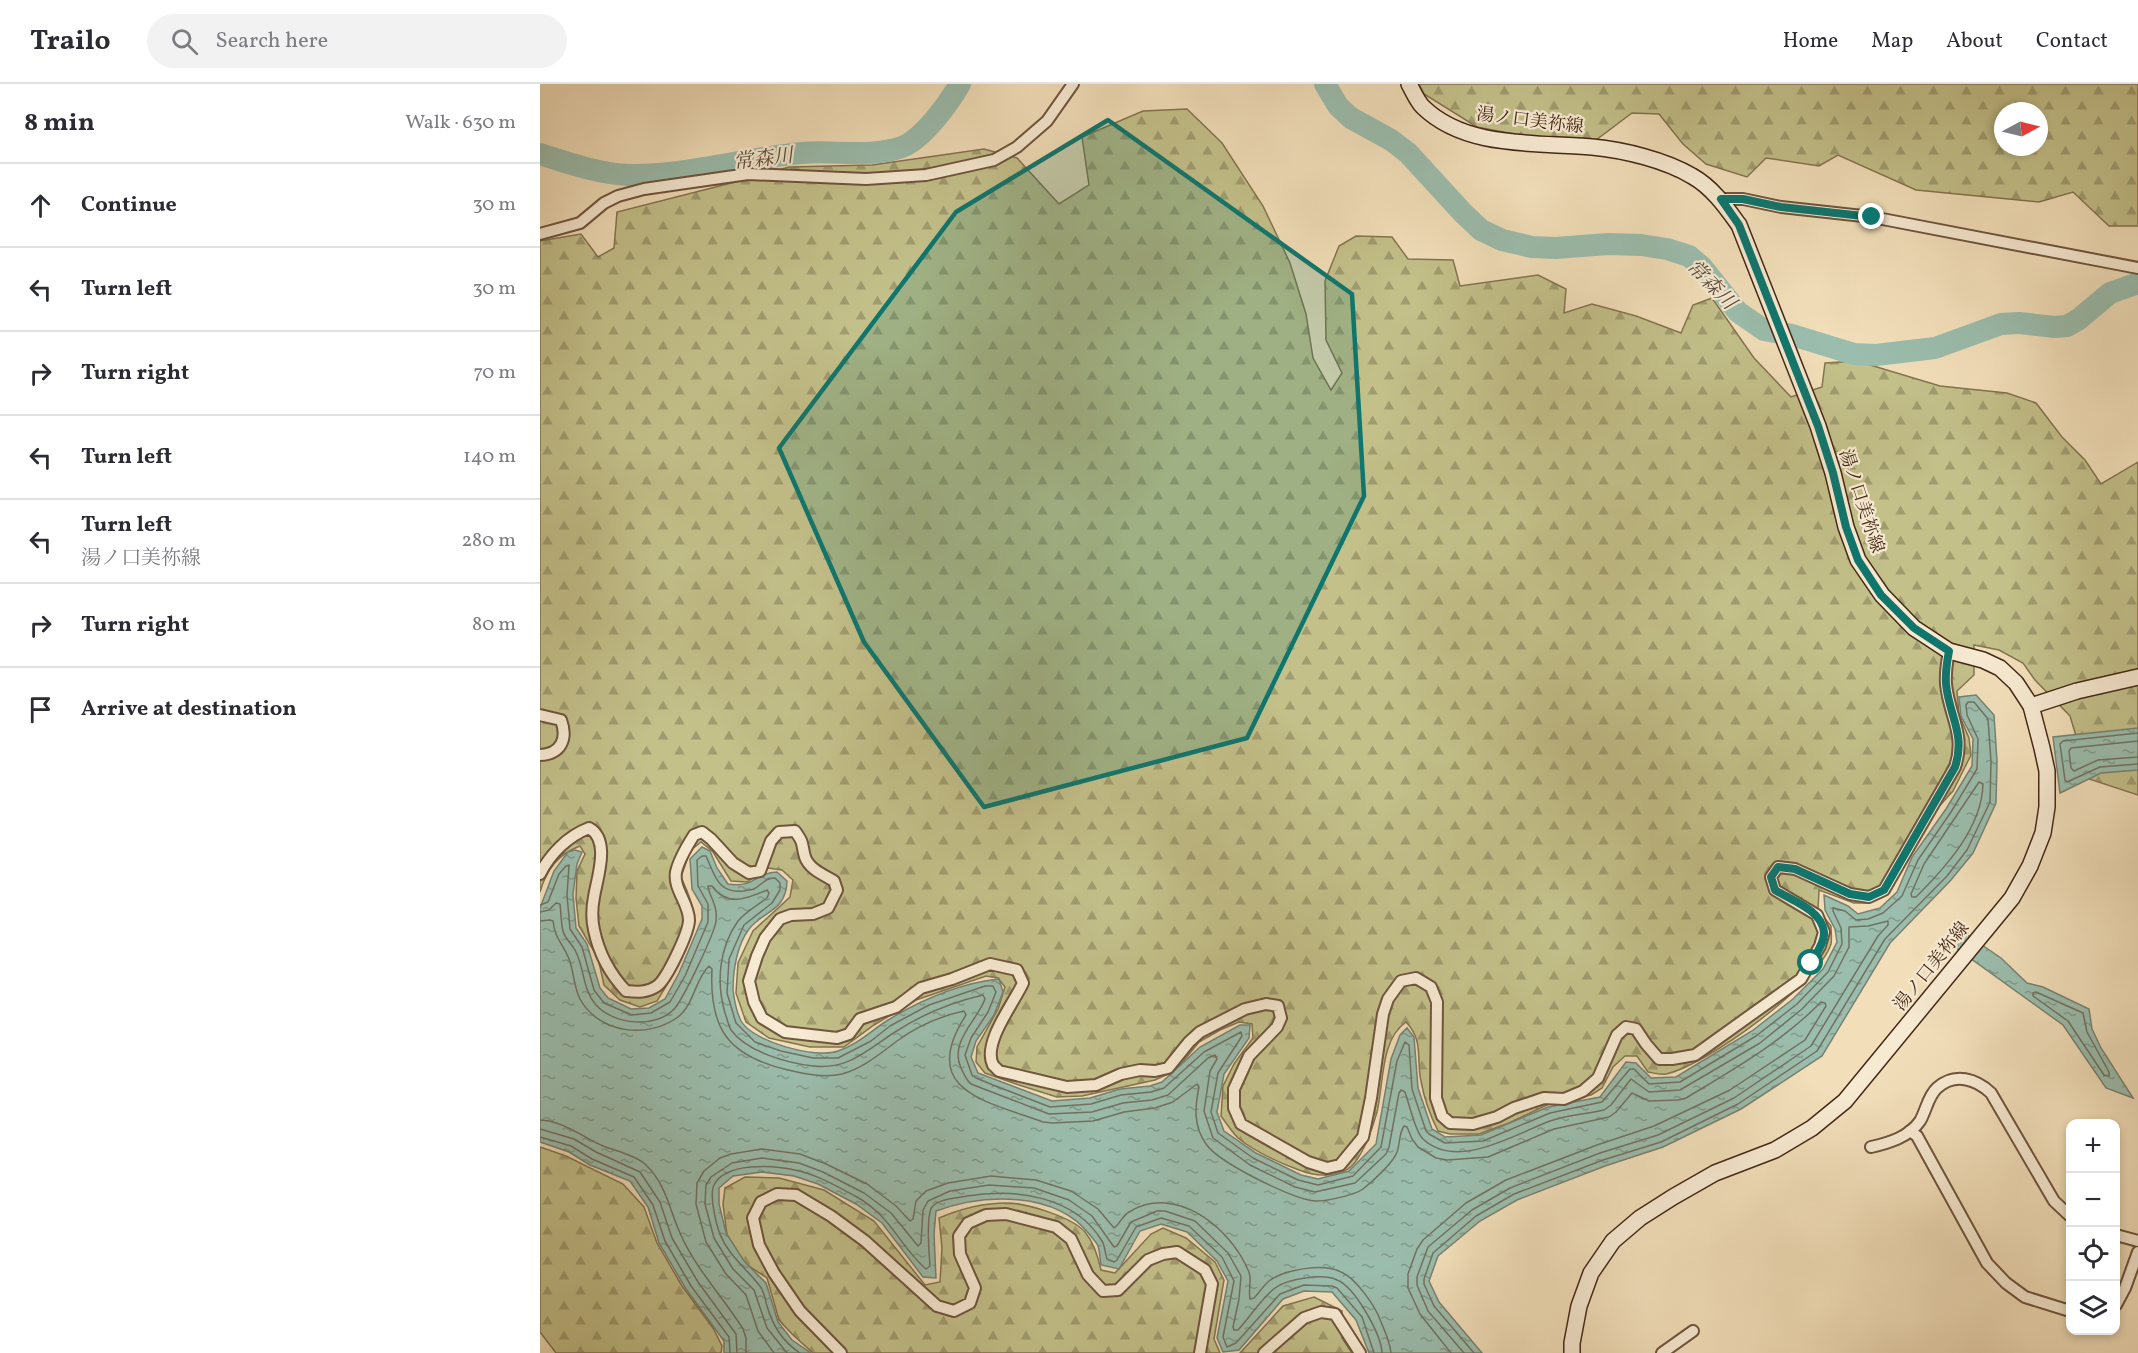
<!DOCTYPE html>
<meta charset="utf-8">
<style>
:root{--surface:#fff;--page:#f2f2f3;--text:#2b2b33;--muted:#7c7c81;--line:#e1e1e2}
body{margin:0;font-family:Vollkorn,"Noto Serif JP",serif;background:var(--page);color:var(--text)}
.controls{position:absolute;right:18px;bottom:18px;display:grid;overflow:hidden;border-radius:12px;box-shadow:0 3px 9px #0003}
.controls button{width:54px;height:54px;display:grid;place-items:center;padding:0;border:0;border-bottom:2px solid var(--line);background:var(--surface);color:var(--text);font:30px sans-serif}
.compass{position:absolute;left:1454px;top:18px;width:54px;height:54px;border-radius:50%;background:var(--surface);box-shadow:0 3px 9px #0003;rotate:83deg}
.stop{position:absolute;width:18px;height:18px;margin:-14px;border:4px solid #0f766e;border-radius:50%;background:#fff}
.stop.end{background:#0f766e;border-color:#fff;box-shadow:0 2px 6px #0008}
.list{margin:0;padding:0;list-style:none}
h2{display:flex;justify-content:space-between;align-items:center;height:78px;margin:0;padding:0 24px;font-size:26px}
h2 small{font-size:20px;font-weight:400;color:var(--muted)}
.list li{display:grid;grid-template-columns:39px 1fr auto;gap:18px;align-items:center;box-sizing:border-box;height:84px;padding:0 24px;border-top:2px solid var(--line)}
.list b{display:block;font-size:22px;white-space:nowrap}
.list p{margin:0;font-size:20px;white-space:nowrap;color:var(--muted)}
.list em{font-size:20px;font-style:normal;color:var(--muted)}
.icon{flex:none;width:33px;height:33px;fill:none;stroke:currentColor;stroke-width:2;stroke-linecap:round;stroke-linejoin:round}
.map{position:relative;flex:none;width:1598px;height:1269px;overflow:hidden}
header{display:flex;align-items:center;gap:36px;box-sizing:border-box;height:84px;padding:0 30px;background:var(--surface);border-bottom:2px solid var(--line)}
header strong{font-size:28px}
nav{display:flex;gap:33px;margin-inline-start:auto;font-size:21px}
.search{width:420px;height:54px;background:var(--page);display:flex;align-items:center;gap:15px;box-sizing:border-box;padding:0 21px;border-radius:33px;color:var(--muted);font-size:22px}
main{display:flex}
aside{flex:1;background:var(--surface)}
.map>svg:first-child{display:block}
.forest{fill:url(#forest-firs);stroke:#847450;stroke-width:1.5;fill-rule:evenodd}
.water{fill:url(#water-ripples);stroke:#788170;stroke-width:1.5}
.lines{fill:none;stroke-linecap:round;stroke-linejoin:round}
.shore{stroke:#707261;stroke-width:1.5}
.river{stroke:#9bbdad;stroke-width:22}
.street-casing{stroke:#70553e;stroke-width:14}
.secondary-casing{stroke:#442715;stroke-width:18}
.street{stroke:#f7ead2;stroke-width:10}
.secondary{stroke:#f7ead2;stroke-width:15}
.route{stroke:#0f766e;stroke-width:8}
.marked{fill:#0f766e;fill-opacity:0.2;stroke:#0f766e;stroke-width:4.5;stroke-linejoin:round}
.labels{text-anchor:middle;stroke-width:4.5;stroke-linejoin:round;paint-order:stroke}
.street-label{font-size:18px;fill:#442715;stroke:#f7ead2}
.water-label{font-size:20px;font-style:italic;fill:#5a4c3b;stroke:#f7ead2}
</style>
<header>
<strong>Trailo</strong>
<div class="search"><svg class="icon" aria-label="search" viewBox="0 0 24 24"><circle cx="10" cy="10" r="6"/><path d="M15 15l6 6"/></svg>Search here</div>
<nav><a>Home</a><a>Map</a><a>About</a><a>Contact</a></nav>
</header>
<main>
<aside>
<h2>8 min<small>Walk · 630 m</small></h2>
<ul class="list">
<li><svg class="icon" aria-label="ahead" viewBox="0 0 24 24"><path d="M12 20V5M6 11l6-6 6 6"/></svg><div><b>Continue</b></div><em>30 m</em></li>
<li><svg class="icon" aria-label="left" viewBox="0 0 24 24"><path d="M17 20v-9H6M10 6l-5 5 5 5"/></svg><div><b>Turn left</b></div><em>30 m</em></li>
<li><svg class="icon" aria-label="right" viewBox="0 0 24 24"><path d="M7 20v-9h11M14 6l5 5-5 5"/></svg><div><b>Turn right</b></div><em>70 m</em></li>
<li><svg class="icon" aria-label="left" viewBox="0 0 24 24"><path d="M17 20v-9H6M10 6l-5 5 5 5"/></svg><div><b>Turn left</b></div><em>140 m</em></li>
<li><svg class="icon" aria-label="left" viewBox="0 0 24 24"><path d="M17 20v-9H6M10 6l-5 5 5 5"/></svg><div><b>Turn left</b><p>湯ノ口美祢線</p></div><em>280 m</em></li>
<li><svg class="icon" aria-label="right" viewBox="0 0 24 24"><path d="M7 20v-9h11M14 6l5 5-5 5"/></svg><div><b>Turn right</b></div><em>80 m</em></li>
<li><svg class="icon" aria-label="arrive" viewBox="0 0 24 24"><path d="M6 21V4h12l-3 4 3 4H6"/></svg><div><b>Arrive at destination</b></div></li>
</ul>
</aside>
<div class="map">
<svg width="1598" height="1269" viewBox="0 0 1598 1269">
<defs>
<pattern id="forest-firs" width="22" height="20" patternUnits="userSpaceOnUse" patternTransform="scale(1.5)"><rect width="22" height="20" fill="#c3c08a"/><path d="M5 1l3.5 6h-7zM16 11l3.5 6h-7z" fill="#a09c70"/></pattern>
<pattern id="water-ripples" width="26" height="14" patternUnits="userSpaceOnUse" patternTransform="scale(1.5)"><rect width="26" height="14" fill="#9bbdad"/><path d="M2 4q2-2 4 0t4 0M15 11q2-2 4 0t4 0" fill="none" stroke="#809a8c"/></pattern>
</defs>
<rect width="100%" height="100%" fill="#f2dfba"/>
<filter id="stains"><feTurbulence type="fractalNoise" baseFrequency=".00333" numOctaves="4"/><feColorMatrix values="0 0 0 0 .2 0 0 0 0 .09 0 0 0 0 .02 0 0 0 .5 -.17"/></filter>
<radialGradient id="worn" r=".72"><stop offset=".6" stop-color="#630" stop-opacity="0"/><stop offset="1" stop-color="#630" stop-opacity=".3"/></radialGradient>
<!-- forest -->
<g class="forest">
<path d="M879 0H1598V142H1569L1533 108 1499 118 1376 106 1298 71 1279 82 1226 74 1207 93 1166 80 1143 60 1119 30 1092 29 1056 56 990 53 937 43 884 10ZM1463 27H1499V63H1463Z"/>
<path d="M647 25 682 59 723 122 750 179 766 230 773 274 791 306 802 289 786 256 785 197 799 162 816 152 852 153 868 175 913 176 920 202 998 191 1026 205 1024 229 1052 220 1096 232 1141 249 1153 221 1172 214 1214 274 1251 313 1282 303 1285 279 1317 277 1400 302 1467 309 1496 319 1522 353 1545 376 1561 400 1598 378V711L1549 695 1530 632 1495 596 1483 579 1459 566 1434 561V591L1417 607 1419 630 1429 654 1431 671 1413 707 1393 729 1349 807 1326 819H1314L1279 806 1278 826 1291 842C1291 847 1292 855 1291 860 1278 900 1167 981 1126 990 1120 991 1114 989 1108 988L1097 972H1085L1073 983 1062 1004 1051 1011 1009 1020 969 1039 939 1050H910L898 1047C890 1031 884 1014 881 997 876 973 884 957 866 938 840 956 844 999 837 1028 833 1043 822 1076 808 1085 795 1094 774 1092 759 1086 740 1079 714 1067 698 1054 692 1048 686 1039 681 1032L683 1002 694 980 713 954 712 940 699 938 680 946 659 958 642 979 630 989 615 996 542 1012 517 1013 479 1001 445 989 436 978 437 963 458 925 465 903 458 894 446 892 376 916 334 941 304 963H270L229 954 206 938 196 909 198 879 213 847 250 813 253 796 242 786 228 784 207 798 191 797 173 768 161 758 150 767 141 793C146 804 152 816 153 829 153 856 131 895 117 917L100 923 80 916 64 901 58 874 39 842 36 814 37 787 45 770 40 762C18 770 6 786 0 808V157L41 150 58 173 74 164 77 128 203 96 249 83 332 81 444 65 477 74 519 120 549 101 542 53 603 27Z"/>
<polygon points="0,1063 26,1072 83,1100 104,1123 117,1159 142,1202 173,1244 182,1262 181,1269 16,1269 0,1248"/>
<path d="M205 1093 239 1094 284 1106 334 1137 385 1201 400 1198 402 1164 399 1134C420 1125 444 1119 467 1119 486 1119 532 1133 545 1148 554 1159 558 1172 561 1186L575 1189 611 1150 623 1144 646 1154 675 1178 684 1196 674 1255 680 1269H273L252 1250 239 1236 227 1194 203 1178 187 1151 183 1120 185 1104Z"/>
<polygon points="774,1213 802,1227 802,1254 812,1269 700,1269 743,1222"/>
</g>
<!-- water -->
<g class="water">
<path d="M1436 611 1454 631 1457 677 1456 719 1433 769 1411 796 1350 859 1282 972 1201 1025 1123 1063 1065 1082 977 1116 940 1137 898 1172 889 1197 899 1218 942 1269H829L816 1236 792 1208 764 1207 743 1215 699 1266 683 1268 677 1254 688 1197 677 1177 647 1148 621 1140 600 1147 579 1185 561 1181C560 1175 560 1168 558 1162 557 1159 553 1155 550 1151 516 1107 444 1109 396 1127L394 1150 396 1194 383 1193 342 1139 316 1120 278 1100 254 1092 222 1088 193 1092 179 1104V1120L186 1149 204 1177 226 1199 238 1238 252 1256 271 1269H184V1257L146 1205 119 1159 108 1123 90 1097 50 1081 29 1068 0 1058V824L14 787 28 768 35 766 42 768 37 780 33 810 36 844 47 860 60 904 68 914 91 925 109 924 125 915 139 889 162 835V822L152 805 150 775 162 763 170 767 177 784 188 800C216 804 214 789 237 788L247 797C246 828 224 826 209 845 197 861 193 886 193 906 194 914 197 929 201 937 213 958 276 975 298 967 317 961 332 946 348 936 381 916 421 899 459 895L463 908 454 931 436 957 431 973 438 989 512 1017 550 1014 580 1005 610 1002 622 998 660 963 700 941H710L709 954 684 990 677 1028 684 1047 716 1069 761 1091 778 1095 809 1087 836 1060 851 975 860 951 867 944 874 953 878 1004 892 1045 905 1053 941 1051 1008 1023 1060 1013 1086 978 1096 979 1111 994 1136 993 1212 947 1253 915 1283 885 1297 858 1295 845 1285 826 1284 811 1308 822 1318 830 1340 824 1357 808 1372 773 1406 725 1432 682 1433 655 1421 632 1419 613Z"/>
<polygon points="1598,644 1598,686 1561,689 1520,709 1513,653"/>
<polygon points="1423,848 1461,874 1487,899 1503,903 1549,925 1552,945 1561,964 1593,1014 1566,1004 1523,941 1412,861"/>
</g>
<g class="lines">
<!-- shore -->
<g class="shore">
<polyline points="1598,649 1523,657 1520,660 1525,696 1527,698 1560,683 1598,680"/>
<polyline points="1598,657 1531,664 1529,667 1531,684 1534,687 1558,676 1598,673"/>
<path d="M1439 698 1443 700C1442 744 1405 784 1376 813H1372L1371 810 1384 780Z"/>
<path d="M0 821 8 818 19 790 26 782 29 781 27 811 30 845 42 863 54 906 64 919 92 931 111 929 130 918 145 892 168 838V820L158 802 157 776 162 772H166C175 792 178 810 204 807 206 806 212 806 214 805 222 801 224 794 235 794L240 799V806L232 819 204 841 189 875 187 909 196 939 215 958 241 967 273 974H298L331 957 350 942 389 921 445 902H453L456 908 448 928 431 954 425 971 432 991 436 994 453 1001 510 1023 551 1020 581 1011 611 1008 624 1004 664 968 701 948 702 952 678 989 671 1028 678 1049 713 1074 758 1096 778 1101 813 1092 841 1063 857 977 865 958 869 961 872 1005 886 1047 889 1050 905 1059 943 1057 1010 1029 1062 1018 1090 985H1094L1109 1000 1140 998 1216 952 1257 920 1288 888 1302 860 1301 844 1293 827V824L1305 827 1316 836 1328 835 1343 829 1362 812 1378 776 1411 728 1437 685 1438 655 1427 631 1426 621 1428 618H1434L1448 635 1451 678 1450 718 1427 766 1407 792 1345 855 1277 967 1198 1020 1121 1058 1063 1076 974 1110 936 1132 893 1169 884 1195V1200L894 1222 934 1269"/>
<path d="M0 828 9 826 16 819 20 820C21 829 21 839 23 847 25 855 32 860 35 866 45 885 42 905 56 921 74 941 117 945 135 924 144 913 174 851 176 837 178 820 169 813 168 802H172C188 824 208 814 227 806L229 809 227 814C218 821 205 828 198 837 179 864 176 898 185 929 187 934 188 941 191 946 207 968 247 979 273 982 309 986 327 966 355 948 381 931 413 918 443 911L445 915C437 937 409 958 421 984 424 990 426 996 431 1000L509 1030 552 1028 583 1019 612 1016 628 1011 668 974 675 971 677 975 670 987 664 1027 673 1054 710 1081 755 1103 775 1108 815 1099 846 1070 849 1063 859 1009 861 1006 865 1008C869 1019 875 1048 883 1055 917 1087 975 1050 1010 1037 1027 1031 1047 1030 1064 1026L1071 1021 1091 995 1109 1008 1140 1006 1220 959 1262 925 1294 892 1309 863V843L1328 842 1348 837V841L1338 852 1271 962 1194 1014 1118 1051 1060 1069 970 1104 932 1126 888 1163 877 1193V1201L888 1227 924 1269"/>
<path d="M0 837 10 836 13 837C15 856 23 859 29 875 34 888 34 904 40 915 59 950 108 955 138 933 154 921 155 895 169 882L172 885C169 945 188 972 248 986 265 990 284 994 302 990 322 985 341 969 357 957 376 943 401 932 424 927L426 931C377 1007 446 1017 503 1038L512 1039 553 1037 584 1028 615 1024 633 1018 657 1000 659 1003C655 1022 653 1042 666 1060 679 1079 751 1114 774 1117 784 1118 815 1111 823 1105 832 1098 854 1078 857 1068 860 1060 859 1049 864 1042L867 1043 872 1055 878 1063 896 1074 907 1076 948 1073 1014 1045 1069 1033 1076 1028 1092 1009 1109 1017 1138 1016 1146 1014C1194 985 1242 958 1281 918L1285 919 1286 922 1265 956 1190 1006 1114 1042 1057 1061 966 1096 926 1119 883 1156 877 1165 868 1190V1204L880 1230 911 1269"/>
<polygon points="1496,908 1543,929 1547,948 1569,988 1569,992 1564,991 1528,937 1493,912 1493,909"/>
<path d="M0 1036C24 1037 42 1053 63 1062 76 1067 95 1071 105 1080 127 1101 129 1125 140 1149 155 1184 183 1213 203 1245L206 1254V1269"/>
<polyline points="0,1045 34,1055 56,1068 100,1088 120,1118 132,1154 158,1198 196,1250 197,1269"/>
<polyline points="0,1053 31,1062 52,1075 94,1093 113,1121 125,1157 151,1202 189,1253 190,1269"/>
<path d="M234 1269 218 1247 206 1211 186 1190 166 1158 156 1120 157 1099 164 1087 180 1074 191 1070 222 1065 260 1070 286 1080 327 1100 356 1122 370 1137 373 1135 376 1117 386 1107 408 1099 451 1092 496 1096 531 1107 558 1125 574 1144C580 1140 582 1132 589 1128 636 1099 691 1144 709 1188 712 1197 708 1206 710 1215L714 1214C719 1209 723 1202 729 1197 745 1185 784 1179 801 1188 816 1194 836 1223 841 1238 845 1248 850 1258 851 1269"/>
<path d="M247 1269 227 1244 214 1206 193 1185 174 1154 165 1120 166 1101 171 1093 192 1079 222 1074 259 1079 283 1088 324 1109 351 1129 378 1162 381 1159 383 1126 388 1117 410 1107 449 1101 494 1104 529 1116 552 1132 574 1163 577 1162 591 1138 617 1127H625L655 1137 688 1169 701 1192 699 1215 693 1243 694 1246H698C710 1233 721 1215 735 1204 747 1195 783 1189 797 1196 815 1203 841 1250 842 1269"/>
<path d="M260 1269C242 1257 233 1242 227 1222 225 1215 224 1206 219 1201 206 1184 188 1171 180 1150 176 1140 169 1110 174 1101 185 1078 234 1081 255 1086 276 1090 298 1103 317 1113 352 1133 360 1163 386 1185L390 1182C389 1171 386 1131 392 1123 398 1115 417 1114 427 1112 475 1104 535 1112 562 1157 565 1162 565 1169 567 1175L574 1178 577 1176 596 1143 621 1134 649 1142 682 1173 694 1197 683 1253 687 1263 696 1259 740 1210 764 1201 792 1202 797 1204 822 1233 834 1269"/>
</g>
<!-- river -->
<g class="river">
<polyline points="785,0 798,22 811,34 851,56 868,69 923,129 941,146 962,156 992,163 1016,164 1068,160 1101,161 1127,165 1149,172 1162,183 1198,228 1224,246 1252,251 1314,270 1336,271 1395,264 1461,240 1479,239 1515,243 1527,242 1539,235 1570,209 1598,199"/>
<path d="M0 70C28 79 60 90 89 91 145 92 205 74 262 69 294 66 330 74 362 63 383 55 409 19 420 0"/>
</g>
<defs>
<g id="street">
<polyline points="1181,115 1203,115 1241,123 1332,133 1598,184"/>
<polyline points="0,150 40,139 64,119 78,112 104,105 208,90 326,95 386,91 454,76 477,63 507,37 533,0"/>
<path d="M0 631 21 636C28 655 21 670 0 671"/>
<path d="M0 790C10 770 28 752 49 744 71 756 57 794 54 813 52 823 52 837 54 846 59 870 70 890 86 907 97 908 107 909 117 902 127 895 149 848 149 836 149 819 133 805 136 788 139 775 147 762 154 751L162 748 171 755 193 779 209 789 220 787 231 757 239 748 255 747C265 761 261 759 265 773 269 785 284 791 294 797L297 806 288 824 273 830 251 831 240 835 225 854 217 872 209 897 214 918 222 934 245 948 297 954 309 950 320 935 356 923 381 904 412 895 450 880 477 886 483 899C474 919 442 959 453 981 453 981 459 987 459 987L527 1003 556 1001 581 990 600 986 615 987 628 984 649 958 660 948 705 925 726 920 738 922 741 934 737 943 709 972 694 1005V1024L701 1040 768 1078 787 1084 800 1081 823 1053 831 1014 843 930 848 915 861 897 876 894 891 903 897 918 896 1014 902 1032 910 1039 933 1040 957 1033 974 1024 1004 1014 1024 1015 1043 1007 1058 994 1077 951 1086 943 1096 945 1106 960 1119 975H1132L1155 971 1261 895 1280 862 1284 848 1277 831 1235 806 1231 793 1238 783 1255 785 1310 810 1329 813 1344 806 1415 683C1426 650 1409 632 1406 600 1405 588 1407 578 1409 567"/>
<polyline points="1370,1047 1377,1052 1447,1179 1466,1199 1485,1213 1530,1227"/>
<path d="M1331 1063C1349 1059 1369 1053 1380 1037 1386 1027 1388 1012 1397 1004 1415 988 1436 995 1451 1009L1514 1117 1530 1132"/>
<polyline points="1576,1151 1598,1157"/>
<polyline points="1576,1221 1585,1204 1598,1168"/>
<polyline points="301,1269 260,1227 234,1189 219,1161 213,1134 221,1118 237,1110 256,1111 291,1132 325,1157 397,1222 414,1227 430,1219 435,1204 420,1170 419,1152 428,1139 446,1131 466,1130 516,1143 531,1155 548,1191 563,1207 578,1206 608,1176 623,1170 637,1168 665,1186 672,1200 660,1269"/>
<polyline points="724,1269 764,1234 781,1228 795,1230 820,1269"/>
<polyline points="1122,1269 1153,1247"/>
</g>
<g id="secondary">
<path d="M869 0C873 7 877 17 883 23 926 65 997 58 1052 63 1084 66 1125 76 1152 92 1172 103 1186 123 1199 141L1278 342 1293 389 1306 443 1318 476 1342 511 1374 544 1409 567 1443 576 1460 584 1476 599 1491 622 1502 664 1507 687V723L1503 749 1490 782 1472 814 1305 1017 1272 1044 1235 1066 1175 1089 1133 1113 1100 1134 1073 1157 1051 1189 1039 1222 1032 1259V1269"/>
<polyline points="1491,622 1537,607 1598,593"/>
</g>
</defs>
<!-- street casing -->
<use href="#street" class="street-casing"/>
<!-- secondary casing -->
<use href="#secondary" class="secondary-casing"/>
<!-- street -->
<use href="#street" class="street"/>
<!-- secondary -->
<use href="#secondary" class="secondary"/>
</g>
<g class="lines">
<!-- route -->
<path class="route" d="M1271 879C1276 870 1285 858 1284 848 1282 826 1251 816 1235 806L1231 793 1238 783 1255 785 1310 810 1329 813 1344 806 1415 683C1426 650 1409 632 1406 600 1405 588 1407 578 1409 567L1374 544 1341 511 1318 476 1306 443 1293 389 1278 342 1199 141 1181 115H1203L1241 123 1332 133"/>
</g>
<!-- marked area -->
<path class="marked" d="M568 36 812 210 824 412 707 654 444 723 324 558 239 364 416 128Z"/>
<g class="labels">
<!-- street labels -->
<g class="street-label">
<text transform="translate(990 36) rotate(7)" y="6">湯ノ口美祢線</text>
<text transform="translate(1322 417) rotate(72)" y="6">湯ノ口美祢線</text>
<text transform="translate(1391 882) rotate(-51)" y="6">湯ノ口美祢線</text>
</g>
<!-- water labels -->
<g class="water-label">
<text transform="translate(223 74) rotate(-7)" y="7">常森川</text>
<text transform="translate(1172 200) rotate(46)" y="7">常森川</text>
</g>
</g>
<rect width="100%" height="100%" filter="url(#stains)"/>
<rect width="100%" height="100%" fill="url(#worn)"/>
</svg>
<div class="controls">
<button>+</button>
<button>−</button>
<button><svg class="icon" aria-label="locate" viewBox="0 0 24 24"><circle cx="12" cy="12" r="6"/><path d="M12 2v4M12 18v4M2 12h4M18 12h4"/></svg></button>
<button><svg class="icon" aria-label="layers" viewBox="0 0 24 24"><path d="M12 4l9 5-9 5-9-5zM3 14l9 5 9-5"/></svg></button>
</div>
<svg class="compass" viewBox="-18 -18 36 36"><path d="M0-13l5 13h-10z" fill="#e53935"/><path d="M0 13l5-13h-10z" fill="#7c7c81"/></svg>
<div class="stop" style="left:1271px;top:879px"></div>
<div class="stop end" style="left:1332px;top:133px"></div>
</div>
</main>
